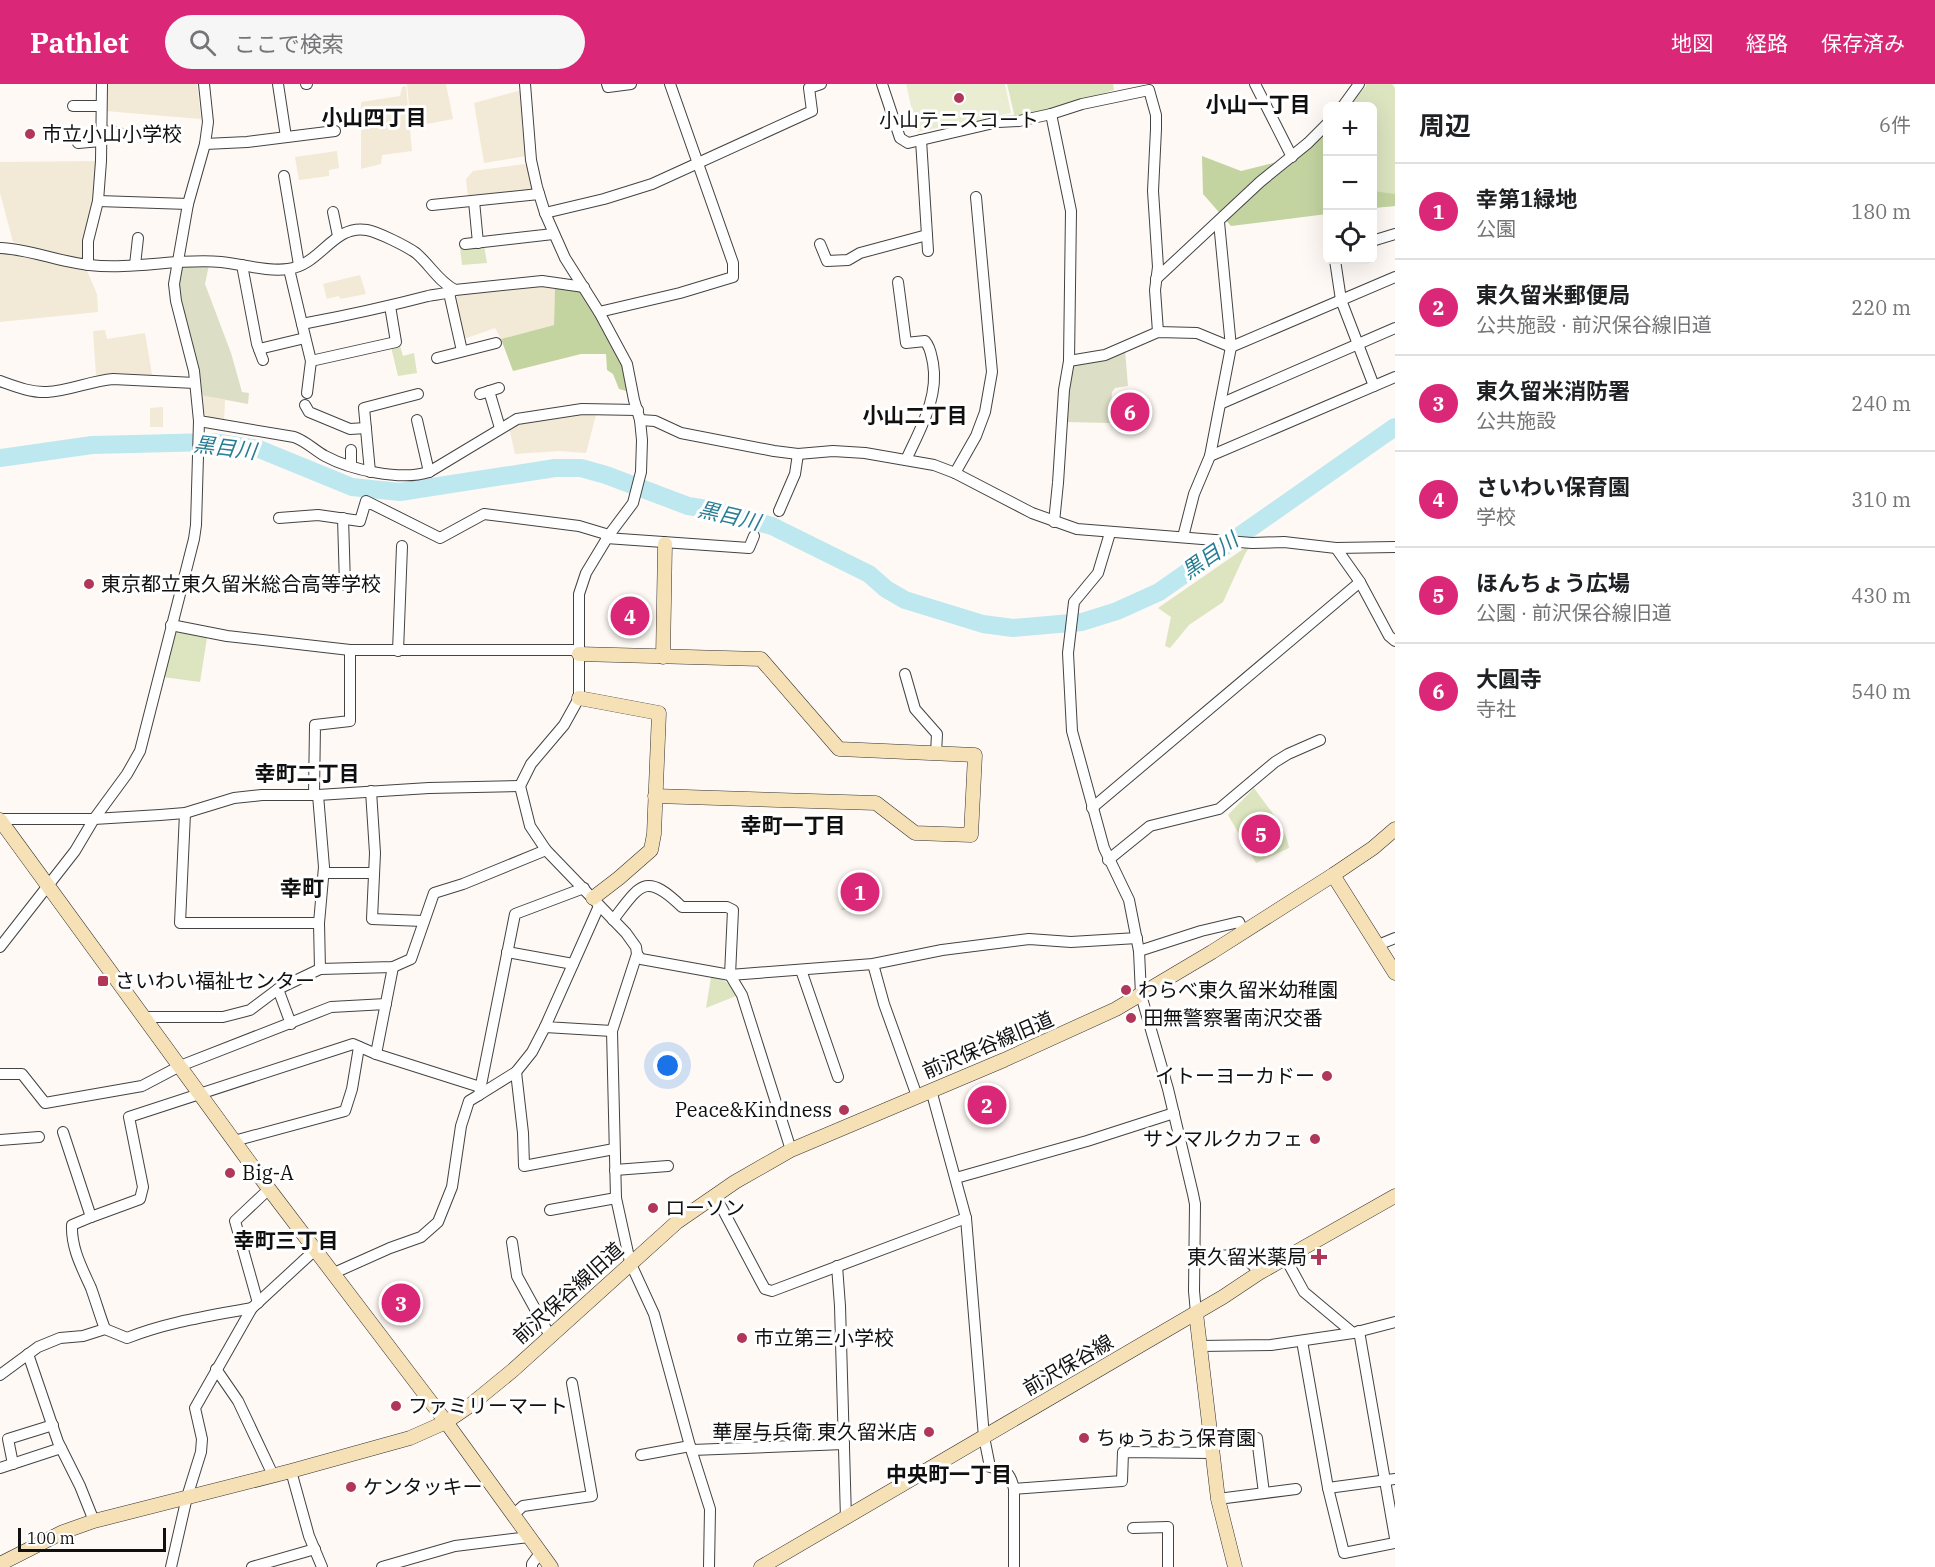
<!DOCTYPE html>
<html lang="ja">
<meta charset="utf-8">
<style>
:root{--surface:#fff;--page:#f6f6f6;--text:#202124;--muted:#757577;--line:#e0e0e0;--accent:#db2777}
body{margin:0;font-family:"IBM Plex Serif","Noto Sans JP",serif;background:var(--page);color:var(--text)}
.controls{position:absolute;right:18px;top:18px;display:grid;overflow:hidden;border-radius:9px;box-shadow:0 6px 24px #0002}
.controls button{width:54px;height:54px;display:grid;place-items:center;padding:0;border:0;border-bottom:2px solid var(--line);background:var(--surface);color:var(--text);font:30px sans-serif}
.scale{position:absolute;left:18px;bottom:15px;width:148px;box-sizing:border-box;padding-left:6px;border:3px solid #101010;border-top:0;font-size:16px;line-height:21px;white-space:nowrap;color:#101010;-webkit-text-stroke:4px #fff;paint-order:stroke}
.you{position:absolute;left:668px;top:982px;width:21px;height:21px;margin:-15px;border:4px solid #fff;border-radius:50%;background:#1a73e8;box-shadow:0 0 0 9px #1a73e833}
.badge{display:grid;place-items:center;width:39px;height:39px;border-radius:50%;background:var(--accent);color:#fff;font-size:20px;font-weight:700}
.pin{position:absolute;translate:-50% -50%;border:3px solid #fff;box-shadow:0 2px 6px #0006}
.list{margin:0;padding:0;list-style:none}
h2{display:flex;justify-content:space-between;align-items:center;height:78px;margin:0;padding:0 24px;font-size:26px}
h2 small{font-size:20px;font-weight:400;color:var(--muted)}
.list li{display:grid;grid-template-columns:39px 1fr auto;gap:18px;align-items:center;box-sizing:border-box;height:96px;padding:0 24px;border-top:2px solid var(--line)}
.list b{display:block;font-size:22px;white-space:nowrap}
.list p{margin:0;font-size:20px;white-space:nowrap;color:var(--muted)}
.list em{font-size:20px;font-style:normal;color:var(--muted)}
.icon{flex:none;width:33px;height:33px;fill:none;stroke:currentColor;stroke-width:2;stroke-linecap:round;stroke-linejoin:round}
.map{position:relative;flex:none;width:1395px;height:1483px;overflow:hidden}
header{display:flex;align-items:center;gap:36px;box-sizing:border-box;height:84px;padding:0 30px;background:var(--accent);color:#fff}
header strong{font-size:28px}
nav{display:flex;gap:33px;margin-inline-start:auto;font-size:21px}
.search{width:420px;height:54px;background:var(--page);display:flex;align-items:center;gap:15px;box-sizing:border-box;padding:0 21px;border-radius:33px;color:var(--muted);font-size:22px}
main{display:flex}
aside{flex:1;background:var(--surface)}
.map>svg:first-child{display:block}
.farmland{fill:#f2e9d6}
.green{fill:#dce5c0}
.forest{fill:#c4d4a1}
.cemetery{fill:#dcdfc6}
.pitch{fill:#eaedd1}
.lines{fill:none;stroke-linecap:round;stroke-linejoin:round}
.river{stroke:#bee8f0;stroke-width:18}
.street-casing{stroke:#434343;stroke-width:12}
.secondary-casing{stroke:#323232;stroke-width:15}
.street{stroke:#fff;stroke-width:10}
.secondary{stroke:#f6e0b6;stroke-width:14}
.poi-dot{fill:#b03759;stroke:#fff;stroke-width:2}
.labels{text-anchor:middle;stroke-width:6;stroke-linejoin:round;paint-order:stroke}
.poi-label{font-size:20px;fill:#101010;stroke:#fff;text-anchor:start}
.street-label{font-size:20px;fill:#101010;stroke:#fff}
.neighbourhood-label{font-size:21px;font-weight:bold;fill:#101010;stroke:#fff}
.water-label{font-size:21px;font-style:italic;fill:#277d94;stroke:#fff}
.quarter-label{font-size:22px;font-weight:bold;fill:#101010;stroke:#fff}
</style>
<header>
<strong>Pathlet</strong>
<div class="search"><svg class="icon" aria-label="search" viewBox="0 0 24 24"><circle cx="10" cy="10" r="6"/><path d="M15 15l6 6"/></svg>ここで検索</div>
<nav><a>地図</a><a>経路</a><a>保存済み</a></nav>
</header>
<main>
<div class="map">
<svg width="1395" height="1483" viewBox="0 0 1395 1483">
<rect width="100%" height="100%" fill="#fef9f4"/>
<!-- farmland -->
<g class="farmland">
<polygon points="107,0 197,0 201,35 105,27"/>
<polygon points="407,0 446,0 453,35 411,43"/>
<polygon points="406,2 412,67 382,71 381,80 361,85 361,18 400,12 402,3"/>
<polygon points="522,6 522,42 526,72 484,79 474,19"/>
<polygon points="337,67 339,84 329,86 329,92 299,96 295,73"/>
<polygon points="98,77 94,110 84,157 83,174 80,176 13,158 0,109 0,78"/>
<polygon points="524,80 527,82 533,103 530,107 468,113 466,95 473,87"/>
<polygon points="0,169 12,169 87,187 97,210 98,228 0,238"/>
<polygon points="360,191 366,210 340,215 339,212 327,215 323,200"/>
<polygon points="536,201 555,203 554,241 501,255 495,244 464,255 454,217 459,209"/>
<polygon points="105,246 107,255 145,249 152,291 114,289 96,291 93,247"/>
<polygon points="200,309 205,312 225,316 224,337 209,334 203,328"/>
<polygon points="163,323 163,343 150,343 150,324"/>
<polygon points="597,327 586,369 559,367 515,370 509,343 521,337"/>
</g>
<!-- green -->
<g class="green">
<polygon points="1007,0 1113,0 1114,6 1051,26 1015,34"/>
<polygon points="1366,0 1392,0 1395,4 1395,122 1373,124 1372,22 1348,22 1366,2"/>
<polygon points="484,161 487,179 462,181 460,164"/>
<polygon points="400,262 403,272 414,269 417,289 398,292 391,263"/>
<polygon points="1252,459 1245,470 1223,518 1189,541 1170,564 1165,562 1171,533 1158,524"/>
<polygon points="178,548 207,554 200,598 163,593 174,550"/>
<path d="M1254 704C1266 721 1286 743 1289 764L1256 779 1228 731Z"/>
<polygon points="865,792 868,824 841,826"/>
<path d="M711 893C725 895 730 899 736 912L706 924Z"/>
</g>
<!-- forest -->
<g class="forest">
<polygon points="1327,43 1327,130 1231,142 1203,110 1202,72 1241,87 1297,73"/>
<polygon points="1373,107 1395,110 1395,122 1373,124"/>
<polygon points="555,203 583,206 610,259 624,282 630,308 619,305 613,290 607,286 606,270 581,270 513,287 501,255 554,241"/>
</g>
<!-- cemetery -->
<g class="cemetery">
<polygon points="209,181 205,200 231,269 242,308 249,309 248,320 205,312 200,309 179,206 181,182"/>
<polygon points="1125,266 1128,302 1115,304 1112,308 1110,339 1065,338 1071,281"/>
</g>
<!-- pitch -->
<polygon class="pitch" points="906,0 1005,0 1011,29 917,48"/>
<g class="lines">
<!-- river -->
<polyline class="river" points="0,374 92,361 213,358 259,365 352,403 400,408 555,384 581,384 606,391 688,422 714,426 772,442 869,490 886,505 905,516 983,540 1013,544 1082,538 1117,527 1159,508 1395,343"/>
<defs>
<g id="street">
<polyline points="278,0 286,53"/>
<polyline points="306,0 307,0"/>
<polyline points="525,0 531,76 537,103 545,129 565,174 599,228 627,280 634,316 640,336 642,356 641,388 633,419 609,451 586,489 579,510 579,614 564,641 531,680 520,702 530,742 546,766 626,849 636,863 637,870 641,875 730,891 873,880 942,866 1029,855 1071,858 1137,854"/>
<polyline points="607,0 608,3 631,0"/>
<polyline points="882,0 900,54 908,59 998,38 1019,37 1051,30 1082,20 1149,6 1156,31 1156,45 1153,107 1158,183 1155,206 1158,248"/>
<polyline points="1255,0 1292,73"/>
<polyline points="73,22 101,22"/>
<polyline points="1343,22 1359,0"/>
<polyline points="1051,30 1071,127 1069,277 1064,306 1058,399 1054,438"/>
<polyline points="101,47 120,49"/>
<polyline points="921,56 928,167"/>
<polyline points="78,59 101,57"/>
<polyline points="205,60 247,58 335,47"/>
<polyline points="284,92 299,181"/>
<polyline points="98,117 188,120"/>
<polyline points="474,117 478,159"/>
<polyline points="432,121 539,110"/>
<polyline points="333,128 338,152"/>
<polyline points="545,129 604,115 652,100 812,27 809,4 821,0"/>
<polyline points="1372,157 1395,150"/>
<polyline points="465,160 553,150"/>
<polyline points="820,160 827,177 848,176 860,169 927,151"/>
<path d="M0 164C30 165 59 178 89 181 133 186 177 174 221 178 242 180 267 188 288 185 321 181 333 140 367 146 378 148 406 162 416 169 430 181 439 198 455 206L542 197 584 203"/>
<polyline points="1335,176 1341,216 1374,302"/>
<polyline points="88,181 88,157 98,117 101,77 102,0"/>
<polyline points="135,181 138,154"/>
<polyline points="242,181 257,260 263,276"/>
<polyline points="289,185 302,240"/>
<polyline points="1156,195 1260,98 1308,59 1328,39"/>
<path d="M898 198 906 259 925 257C931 264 931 271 933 279 939 314 920 345 906 376"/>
<polyline points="449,209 462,267"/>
<polyline points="599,228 680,209 733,193 733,179 670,0"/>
<polyline points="259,265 305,254"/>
<polyline points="437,274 496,259"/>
<polyline points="311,277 396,258 390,222"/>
<polyline points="1069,277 1105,271 1158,248 1197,249 1231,263 1395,193"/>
<path d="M0 297C14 302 31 309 47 308 69 307 90 297 113 295L195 299"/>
<polyline points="489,307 500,344"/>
<path d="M307 309 311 277 302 240C344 232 386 223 428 212 437 210 447 210 455 206"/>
<polyline points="480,310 499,304"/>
<polyline points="1220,320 1395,244"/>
<polyline points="305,321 309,328 350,345 366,344"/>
<polyline points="417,336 429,388"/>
<polyline points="640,336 655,337 681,349 774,367 798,370 833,367 865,369 934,381 955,389 1032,429 1077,445 1252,459 1284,458 1336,464 1395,463"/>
<path d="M199 337 294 353C306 357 314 366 325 372 351 386 401 397 429 388L517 335 582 325 638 326"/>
<polyline points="351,366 351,381"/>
<polyline points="1210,372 1395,293"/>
<polyline points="370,388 364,324 418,310"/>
<polyline points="955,389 976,352 985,328 992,288 976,113"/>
<polyline points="779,427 795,390 798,370"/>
<polyline points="279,434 318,431 360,437 366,417 440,454 484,430 579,442 609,451"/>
<polyline points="343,434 345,501"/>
<polyline points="1110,449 1098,489 1074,518 1068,569 1072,647 1104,764 1129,816 1139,867 1141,911 1168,1005 1193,1110 1195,1120 1194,1207 1196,1229"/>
<polyline points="1183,453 1194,410 1210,372 1231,263 1219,138"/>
<polyline points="606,454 749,464 754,452"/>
<polyline points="1336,464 1360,498 1389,552 1395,557"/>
<polyline points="171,541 227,552 350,566 573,566 579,570"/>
<polyline points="398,567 402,462"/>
<polyline points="905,590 915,625 937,650 936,669"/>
<polyline points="371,707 375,769 372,835 423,837"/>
<polyline points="314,711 315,641 350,637 350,566"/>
<polyline points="318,711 324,783 319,839 320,885"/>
<polyline points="1092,724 1360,498"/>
<polyline points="185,729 180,839 319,839"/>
<polyline points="0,735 94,735 160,731 185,729 234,714 262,711 318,711 429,704 520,702"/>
<polyline points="1108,776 1150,742 1219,725 1275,678 1288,670 1320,656"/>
<polyline points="324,789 374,789"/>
<polyline points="599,822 545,943 612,947"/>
<path d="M613 836C640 801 645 787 682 823H727L733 826 730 891 742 911 791 1066"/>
<polyline points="1378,861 1395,854"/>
<polyline points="0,863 75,767 94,735 127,690 140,667 194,455 196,441 199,337 194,287 176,217 174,200 188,120 205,60 208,38 204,0"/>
<polyline points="1139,867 1201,847 1239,838 1243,847"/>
<polyline points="507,868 573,880"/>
<polyline points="637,870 612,947 616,1114 630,1178 654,1230 690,1362 710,1425 709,1483"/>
<polyline points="873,880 884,920 917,1012"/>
<polyline points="393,883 376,970 480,1003"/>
<polyline points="801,886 838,993"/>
<polyline points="278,905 291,940"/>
<polyline points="144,933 223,933 250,926 278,905 320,885 393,883 411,875 434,809 463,800 546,766"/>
<polyline points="516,988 523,1049 524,1082 614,1065"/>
<polyline points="0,990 22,990 45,1019 142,1002 180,982 331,923 386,920"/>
<path d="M931 1006 966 1134 984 1353 990 1383C1006 1387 1010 1387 1014 1405V1483"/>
<polyline points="479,1011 516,988 532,968 545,943"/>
<polyline points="63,1048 91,1133 140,1115 143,1103 129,1033 353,960 376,970"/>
<polyline points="0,1056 39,1053"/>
<polyline points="234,1057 345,1027 352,1005 359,963"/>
<polyline points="615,1086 668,1082"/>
<polyline points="956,1094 1087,1057 1174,1029"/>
<polyline points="715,1111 760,1196 765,1205 772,1207 966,1134"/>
<polyline points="550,1126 616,1114"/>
<path d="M91 1133 72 1141C71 1164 82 1184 91 1204 96 1218 100 1232 105 1245"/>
<polyline points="512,1158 517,1192 550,1252"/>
<polyline points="1286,1175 1304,1208 1353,1249"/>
<path d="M1194 1176C1220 1172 1243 1163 1259 1189"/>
<polyline points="837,1182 840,1222 846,1435"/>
<polyline points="334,1189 390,1164 421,1153 438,1138 452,1103 461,1042 469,1017 479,1011 515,830 584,804"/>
<polyline points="258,1219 235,1137 269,1105"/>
<polyline points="1359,1247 1395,1454"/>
<polyline points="1302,1257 1328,1404 1344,1469 1395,1459"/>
<polyline points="1200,1262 1271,1261 1353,1249 1395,1238"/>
<polyline points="28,1270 58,1358 80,1402 94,1437"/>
<polyline points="216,1285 238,1317 273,1391"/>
<path d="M0 1291 38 1263 60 1254 83 1252 105 1245 127 1254C167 1238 209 1232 252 1224"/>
<polyline points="1257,1354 1264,1409"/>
<polyline points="692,1366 844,1360"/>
<polyline points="641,1371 690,1362"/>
<polyline points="13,1380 8,1355 53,1341"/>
<polyline points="0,1384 61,1364"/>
<polyline points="291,1387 309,1452 322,1483"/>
<polyline points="1328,1404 1395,1395"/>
<polyline points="1014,1405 1122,1397 1123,1368 1213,1369"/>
<polyline points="1218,1415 1296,1405"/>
<polyline points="513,1431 523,1422 592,1412 572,1299"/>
<polyline points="1133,1444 1168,1443 1168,1483"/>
<polyline points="171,1483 187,1413 201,1368 202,1355 195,1324 252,1224 316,1165"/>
<polyline points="252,1483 315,1465"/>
<polyline points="382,1483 455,1462 529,1453"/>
<polyline points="532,1483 532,1480 540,1469"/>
</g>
<g id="secondary">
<polyline points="579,570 761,575 839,665 975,671 971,751 915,749 876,719 655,712"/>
<polyline points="663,573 665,460"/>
<polyline points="579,614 659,629 654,750 651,766 619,794 593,814"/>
<polyline points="0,736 269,1105 446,1338 551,1483"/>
<polyline points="1333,791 1395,889"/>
<polyline points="1196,1229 1218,1415 1235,1483"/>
<polyline points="0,1480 63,1448 94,1437 291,1387 410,1354 446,1338 468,1323 512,1287 677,1138 735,1098 791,1066 1004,976 1116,925 1212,868 1333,791 1373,764 1395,745"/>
<polyline points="761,1483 1223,1213 1259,1189 1395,1112"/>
</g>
</defs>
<!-- street casing -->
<use href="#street" class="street-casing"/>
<!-- secondary casing -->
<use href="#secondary" class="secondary-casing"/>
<!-- street -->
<use href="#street" class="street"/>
<!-- secondary -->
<use href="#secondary" class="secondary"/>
</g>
<!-- markers -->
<g class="poi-dot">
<circle cx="959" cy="14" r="6"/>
<circle cx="30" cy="50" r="6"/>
<circle cx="89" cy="500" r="6"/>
<rect x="97" y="891" width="12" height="12" rx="3"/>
<circle cx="1126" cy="906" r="6"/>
<circle cx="1131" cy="934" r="6"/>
<circle cx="1327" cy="992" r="6"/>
<circle cx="844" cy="1026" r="6"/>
<circle cx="1315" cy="1055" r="6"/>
<circle cx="230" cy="1089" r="6"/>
<circle cx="653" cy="1124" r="6"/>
<path d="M1316 1164h6v6h6v6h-6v6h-6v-6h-6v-6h6z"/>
<circle cx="742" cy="1254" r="6"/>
<circle cx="396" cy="1322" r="6"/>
<circle cx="929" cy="1348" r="6"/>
<circle cx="1084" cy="1354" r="6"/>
<circle cx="351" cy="1403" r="6"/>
</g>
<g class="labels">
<!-- poi labels -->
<g class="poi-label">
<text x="959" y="43" text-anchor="middle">小山テニスコート</text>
<text x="42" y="57">市立小山小学校</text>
<text x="101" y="507">東京都立東久留米総合高等学校</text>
<text x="115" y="904">さいわい福祉センター</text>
<text x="1138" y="913">わらべ東久留米幼稚園</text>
<text x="1143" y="941">田無警察署南沢交番</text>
<text x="1315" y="999" text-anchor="end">イトーヨーカドー</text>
<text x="832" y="1033" text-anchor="end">Peace&amp;Kindness</text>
<text x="1303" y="1062" text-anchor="end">サンマルクカフェ</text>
<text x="242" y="1096">Big-A</text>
<text x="665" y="1131">ローソン</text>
<text x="1307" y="1180" text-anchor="end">東久留米薬局</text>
<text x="754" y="1261">市立第三小学校</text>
<text x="408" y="1329">ファミリーマート</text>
<text x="917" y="1355" text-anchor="end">華屋与兵衛 東久留米店</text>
<text x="1096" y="1361">ちゅうおう保育園</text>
<text x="363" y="1410">ケンタッキー</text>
</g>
<!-- street labels -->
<g class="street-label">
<text transform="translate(988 961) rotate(-23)" y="7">前沢保谷線旧道</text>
<text transform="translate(568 1209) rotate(-42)" y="7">前沢保谷線旧道</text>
<text transform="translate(1068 1281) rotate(-30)" y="7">前沢保谷線</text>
</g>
<!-- neighbourhood labels -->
<g class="neighbourhood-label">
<text x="1258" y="28">小山一丁目</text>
<text x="374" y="41">小山四丁目</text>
<text x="915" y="339">小山二丁目</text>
<text x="307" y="697">幸町二丁目</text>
<text x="793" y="749">幸町一丁目</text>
<text x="286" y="1164">幸町三丁目</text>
<text x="949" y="1398">中央町一丁目</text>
</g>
<!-- water labels -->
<g class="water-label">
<text transform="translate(225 364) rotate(7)" y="7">黒目川</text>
<text transform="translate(729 432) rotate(13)" y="7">黒目川</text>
<text transform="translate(1210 472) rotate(-35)" y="7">黒目川</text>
</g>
<!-- quarter labels -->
<g class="quarter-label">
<text x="302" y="812">幸町</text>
</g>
</g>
</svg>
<div class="controls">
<button>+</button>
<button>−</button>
<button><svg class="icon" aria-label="locate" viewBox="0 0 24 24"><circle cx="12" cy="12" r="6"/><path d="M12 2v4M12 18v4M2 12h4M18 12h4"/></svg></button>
</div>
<div class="scale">100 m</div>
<div class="you"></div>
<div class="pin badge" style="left:860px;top:808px">1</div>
<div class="pin badge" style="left:987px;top:1021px">2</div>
<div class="pin badge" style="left:401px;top:1219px">3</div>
<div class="pin badge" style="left:630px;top:532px">4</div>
<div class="pin badge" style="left:1261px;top:750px">5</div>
<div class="pin badge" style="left:1130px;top:328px">6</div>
</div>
<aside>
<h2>周辺<small>6件</small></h2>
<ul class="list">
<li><span class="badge">1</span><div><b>幸第1緑地</b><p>公園</p></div><em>180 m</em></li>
<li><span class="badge">2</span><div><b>東久留米郵便局</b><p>公共施設 · 前沢保谷線旧道</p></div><em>220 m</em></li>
<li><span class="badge">3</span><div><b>東久留米消防署</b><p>公共施設</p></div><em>240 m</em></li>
<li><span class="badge">4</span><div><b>さいわい保育園</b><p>学校</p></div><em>310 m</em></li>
<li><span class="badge">5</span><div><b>ほんちょう広場</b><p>公園 · 前沢保谷線旧道</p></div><em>430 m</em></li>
<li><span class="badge">6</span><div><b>大圓寺</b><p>寺社</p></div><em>540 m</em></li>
</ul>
</aside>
</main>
